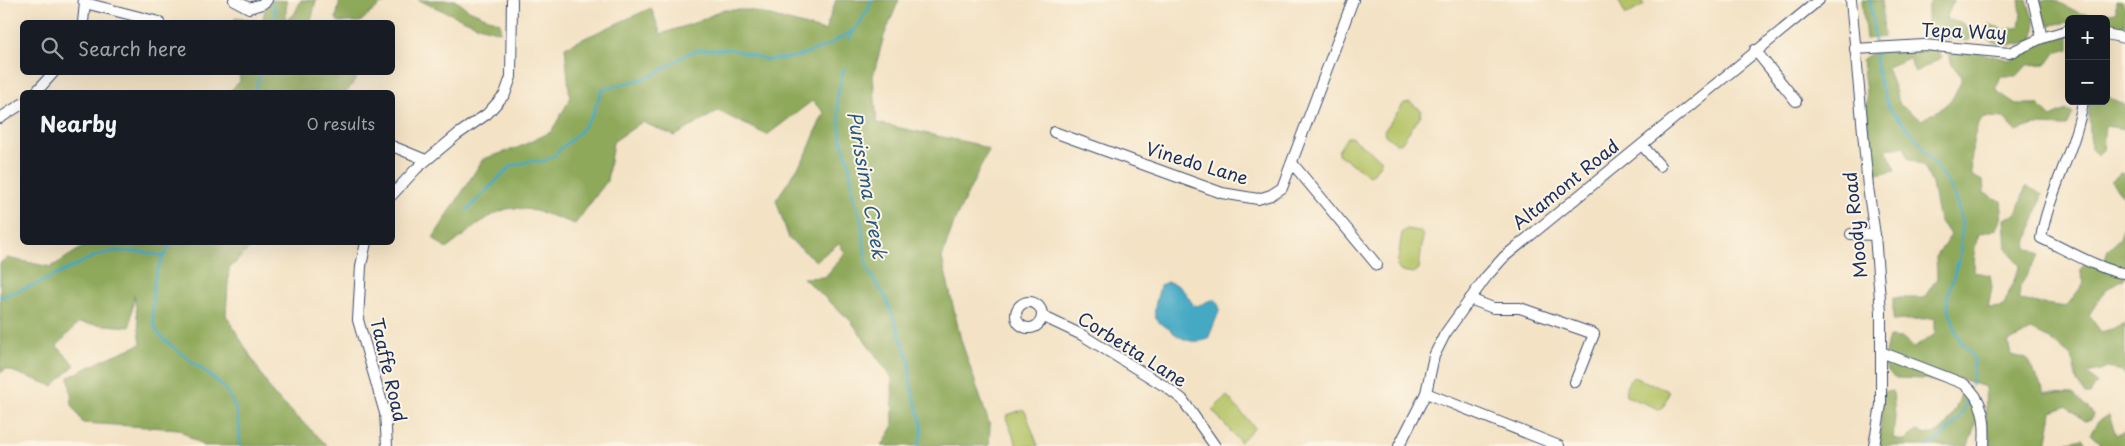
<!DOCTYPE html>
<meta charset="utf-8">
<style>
:root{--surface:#171b24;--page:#242831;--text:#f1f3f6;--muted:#9ea1a6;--line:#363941}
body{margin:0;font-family:"Playpen Sans",sans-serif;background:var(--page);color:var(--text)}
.controls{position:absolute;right:15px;top:15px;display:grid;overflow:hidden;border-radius:8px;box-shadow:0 5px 20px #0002}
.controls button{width:45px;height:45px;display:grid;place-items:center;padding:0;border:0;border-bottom:1px solid var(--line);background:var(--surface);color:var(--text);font:25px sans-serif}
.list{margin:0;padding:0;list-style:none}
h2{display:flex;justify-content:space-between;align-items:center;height:65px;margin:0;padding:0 20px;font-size:21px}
h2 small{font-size:16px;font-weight:400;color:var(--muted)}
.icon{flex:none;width:28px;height:28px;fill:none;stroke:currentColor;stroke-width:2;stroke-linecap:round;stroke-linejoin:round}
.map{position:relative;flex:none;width:2125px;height:446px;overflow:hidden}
.search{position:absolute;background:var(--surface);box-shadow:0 5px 20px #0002;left:20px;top:20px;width:375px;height:55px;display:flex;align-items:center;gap:12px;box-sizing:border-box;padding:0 18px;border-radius:8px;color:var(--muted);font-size:19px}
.panel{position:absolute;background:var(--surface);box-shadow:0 5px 20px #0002;left:20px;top:90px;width:375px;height:155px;border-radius:8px}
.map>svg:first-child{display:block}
.green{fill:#b3c365;stroke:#677962}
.forest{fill:#8ea95a;stroke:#546c5c}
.water{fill:#44a9c4;stroke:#306c91}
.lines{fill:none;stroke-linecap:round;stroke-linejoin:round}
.stream{stroke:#44a9c4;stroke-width:2.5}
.minor-casing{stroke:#3b4a6d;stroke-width:12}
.minor{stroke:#fff;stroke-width:10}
.labels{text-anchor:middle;stroke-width:4;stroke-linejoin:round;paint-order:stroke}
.street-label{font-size:18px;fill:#1b2f5e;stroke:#fcf5e5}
.water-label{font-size:19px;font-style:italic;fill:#295a82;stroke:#fcf5e5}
</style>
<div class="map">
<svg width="2125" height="446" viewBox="0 0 2125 446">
<rect width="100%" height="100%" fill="#fcf5e5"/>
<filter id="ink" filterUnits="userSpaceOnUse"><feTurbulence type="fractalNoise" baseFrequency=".02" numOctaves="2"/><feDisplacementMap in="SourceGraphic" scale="10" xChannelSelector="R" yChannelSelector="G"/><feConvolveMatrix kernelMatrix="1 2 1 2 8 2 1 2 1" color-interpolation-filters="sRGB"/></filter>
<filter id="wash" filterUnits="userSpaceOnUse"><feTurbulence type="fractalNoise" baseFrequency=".0096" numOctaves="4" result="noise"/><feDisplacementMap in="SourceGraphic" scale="20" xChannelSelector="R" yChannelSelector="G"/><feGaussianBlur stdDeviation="1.12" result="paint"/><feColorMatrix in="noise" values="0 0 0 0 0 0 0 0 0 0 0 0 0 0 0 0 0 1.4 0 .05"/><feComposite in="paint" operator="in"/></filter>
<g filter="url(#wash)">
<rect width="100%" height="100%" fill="#f3e2c4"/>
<!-- green -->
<g class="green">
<polygon points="1618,0 1641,0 1644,5 1626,15"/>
<polygon points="1410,102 1421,110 1421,115 1401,143 1397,144 1385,135 1384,131 1404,103"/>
<polygon points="1347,137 1351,137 1381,159 1381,163 1373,174 1369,176 1338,154 1338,151"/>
<polygon points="1407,229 1420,231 1423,236 1419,269 1414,273 1400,271 1397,266 1402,232"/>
<path d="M1634 377 1667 390 1669 393 1663 408 1659 409 1626 396C1624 389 1628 380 1634 377Z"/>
<polygon points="1227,396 1255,428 1240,442 1212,410"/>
<polygon points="1022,410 1025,411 1038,446 1017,446 1006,418 1007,415"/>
</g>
<!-- forest -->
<g class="forest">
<polygon points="272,0 287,1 285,20 294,15 301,0 316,0 311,22 235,22 235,17 262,21 265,10"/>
<polygon points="340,0 398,0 381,4 360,22 338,22 336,18"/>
<polygon points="418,0 455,0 469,10 500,23 500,32 481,27"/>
<path d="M836 0H899L884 36 873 76 877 123 975 144 989 150 954 222 942 258 961 340 990 426 989 446H882L893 427 892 378 851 321 803 278 825 277 845 253 839 243 816 261 789 239 776 200 806 155 824 112 812 101 767 135 718 111 675 136 642 122 613 142 607 181 575 224C557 218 522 203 504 210 483 217 464 236 446 249L433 238 483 159 517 148 551 132 570 99 565 47 651 8 661 34 697 22 722 10H749L825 31Z"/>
<polygon points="1862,0 1882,0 1884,37 1866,39"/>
<polygon points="1933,0 1953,0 1946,19 1964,24 1972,32 1969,41 1934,38 1928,33 1928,6"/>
<path d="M2019 0H2027C2031 17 2039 22 2033 40 2014 47 1996 48 1980 34L1989 24 2005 30 2019 27 2021 13Z"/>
<polygon points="2037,0 2055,0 2079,13 2094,15 2116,12 2116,0 2122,1 2125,10 2125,29 2106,24 2106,19 2069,19 2069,22 2050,25 2041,16"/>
<path d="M2069 35V49L2055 53 2047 64 2027 65 2017 76H2001L1995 90 2016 104H2038L2051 117 2066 110 2073 113 2067 126 2034 125 2016 131 2004 118 1984 117C1971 132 1971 157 1972 176L1983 181 1984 193 2001 201 2002 211 1997 229 1979 234 1975 246 1974 272 1990 275 1992 288 1988 308 2003 307 2020 266 2006 247 2004 219 2016 214 2026 186 2042 194 2026 247 2040 255 2020 286 2019 300 2066 307 2084 283 2080 270 2086 262 2104 265 2108 249 2120 238 2125 222V278L2105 290 2089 315 2101 332 2115 328 2125 322V375L2122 371 2107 368 2087 373 2097 383 2090 394H2085L2077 382 2072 357 2050 339 2031 330 2008 342 2011 355 2027 359 2045 393 2073 394 2094 414 2091 420 2085 421 2067 406 2052 412 2046 446H1987L1985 387 1961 379 1945 384 1925 379 1894 378 1882 363 1889 337 1903 338 1914 348 1935 334V318L1893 321V298H1924L1937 278 1936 257 1951 235 1939 221 1932 184 1924 166 1909 159 1904 147 1886 149 1896 170 1877 174 1872 158 1867 124V100L1862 60C1883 43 1910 45 1935 46L1942 57 1915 73 1909 58 1887 67 1900 105 1922 120C1942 109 1956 101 1962 77L1952 65 1949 53 1954 47 2010 60 2031 49 2037 39Z"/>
<polygon points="239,73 239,72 360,73 347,92 229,92 240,81"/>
<polygon points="2106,96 2125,105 2125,129 2105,126 2103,150 2097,155 2091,149 2088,101 2106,101"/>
<polygon points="2121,173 2125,174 2125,199 2111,181"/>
<polygon points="91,242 255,243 229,269 226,315 273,394 328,446 203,446 178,429 83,423 72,405 69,377 105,359 141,344 134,294 130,327 78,323 57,346 75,365 53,386 6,369 0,373 0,263 7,258 51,267"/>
<path d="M1884 391H1893L1895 417 1893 439 1905 441 1916 431C1921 432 1926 435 1932 434 1947 433 1957 406 1961 394L1975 404 1977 418 1968 446H1878Z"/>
<polygon points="2109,415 2116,435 2125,432 2125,446 2098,446 2100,443 2090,434 2098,422"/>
<polygon points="2083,439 2087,446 2063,446 2068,442"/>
</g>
<!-- water -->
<path class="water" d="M1167 282C1182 284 1186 294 1194 306 1202 306 1207 299 1216 300L1220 309 1208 339C1193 345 1180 339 1169 329 1164 325 1157 323 1155 316 1153 307 1159 294 1160 285Z"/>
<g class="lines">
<!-- stream -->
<g class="stream">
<polyline points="1870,0 1875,42"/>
<polyline points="273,3 277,22"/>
<polyline points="848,40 868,10 872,0"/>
<polyline points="1875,51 1879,80 1889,108 1917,139 1951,188 1958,206 1962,224 1960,256 1947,297 1948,307 1959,339 1974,358 1972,385"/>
<polyline points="844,68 837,97 841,139 849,163 853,195 861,219 867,269 886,298 909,359 911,387 921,421 922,432 918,446"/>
<polyline points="255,92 261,72"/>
<polyline points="467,210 511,166 531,161 544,161 556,155 561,148 577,135 592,116 602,90 652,76 687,54 699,50 730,49 768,60 796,57 825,47 855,29"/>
<path d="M173 242C160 260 152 277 153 298 153 308 151 320 156 329 163 345 210 371 224 388 237 403 240 428 240 446"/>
<polyline points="0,297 37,284 95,256 114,251 144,252 162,256"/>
<path d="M1928 446C1947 434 1965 417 1968 394"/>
</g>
</g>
</g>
<g filter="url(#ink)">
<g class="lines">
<defs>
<g id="minor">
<polyline points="234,0 249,8 262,4 267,0"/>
<polyline points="1851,0 1868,187 1875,235 1881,312 1881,405 1874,446"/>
<polyline points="2033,0 2042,38"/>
<polyline points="85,3 159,22"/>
<polyline points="83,22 85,3 83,0"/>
<polyline points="2106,34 2125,38"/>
<polyline points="1855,49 1924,45 2009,53 2042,38 2069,30"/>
<polyline points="1755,50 1796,101"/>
<polyline points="36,92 54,72"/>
<path d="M2083 101C2076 149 2049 191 2041 238 2061 247 2106 273 2125 273"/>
<polyline points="0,118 22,104"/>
<polyline points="1054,132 1222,193 1258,199 1271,195 1282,188 1353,0"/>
<polyline points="1642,145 1660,166"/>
<polyline points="392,146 426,160"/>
<polyline points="1292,163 1377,265"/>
<polyline points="392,195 416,169 458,134 487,114 505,94 511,77 512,0"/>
<polyline points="1851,234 1875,235"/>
<polyline points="366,242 361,266 358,320 385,413 387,446"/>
<polyline points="1470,299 1493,308 1520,308 1594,334 1575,382"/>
<circle cx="1029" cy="315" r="13"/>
<polyline points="1042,316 1082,335 1166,387 1182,399 1215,446"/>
<path d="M1881 352 1964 384C1984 399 1986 422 1984 446"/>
<polyline points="1426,393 1559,446"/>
<polyline points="1399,446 1426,393 1434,356 1445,334 1486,277 1504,257 1819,0"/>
</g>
</defs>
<!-- minor casing -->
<use href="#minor" class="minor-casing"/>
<!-- minor -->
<use href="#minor" class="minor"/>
</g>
</g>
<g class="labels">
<!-- street labels -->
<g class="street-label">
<text transform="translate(1964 32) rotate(2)" y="6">Tepa Way</text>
<text transform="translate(1197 164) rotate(17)" y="6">Vinedo Lane</text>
<text transform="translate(1566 185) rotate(-39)" y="6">Altamont Road</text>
<text transform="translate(1856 225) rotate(-96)" y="6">Moody Road</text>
<text transform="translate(1132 350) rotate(32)" y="6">Corbetta Lane</text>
<text transform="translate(388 370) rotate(77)" y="6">Taaffe Road</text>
</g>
<!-- water labels -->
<g class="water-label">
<text transform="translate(867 185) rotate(80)" y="7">Purissima Creek</text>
</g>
</g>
</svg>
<div class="controls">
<button>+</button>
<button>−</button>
</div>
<div class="search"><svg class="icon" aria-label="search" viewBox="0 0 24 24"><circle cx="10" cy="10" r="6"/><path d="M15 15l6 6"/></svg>Search here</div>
<section class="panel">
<h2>Nearby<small>0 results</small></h2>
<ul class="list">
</ul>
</section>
</div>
